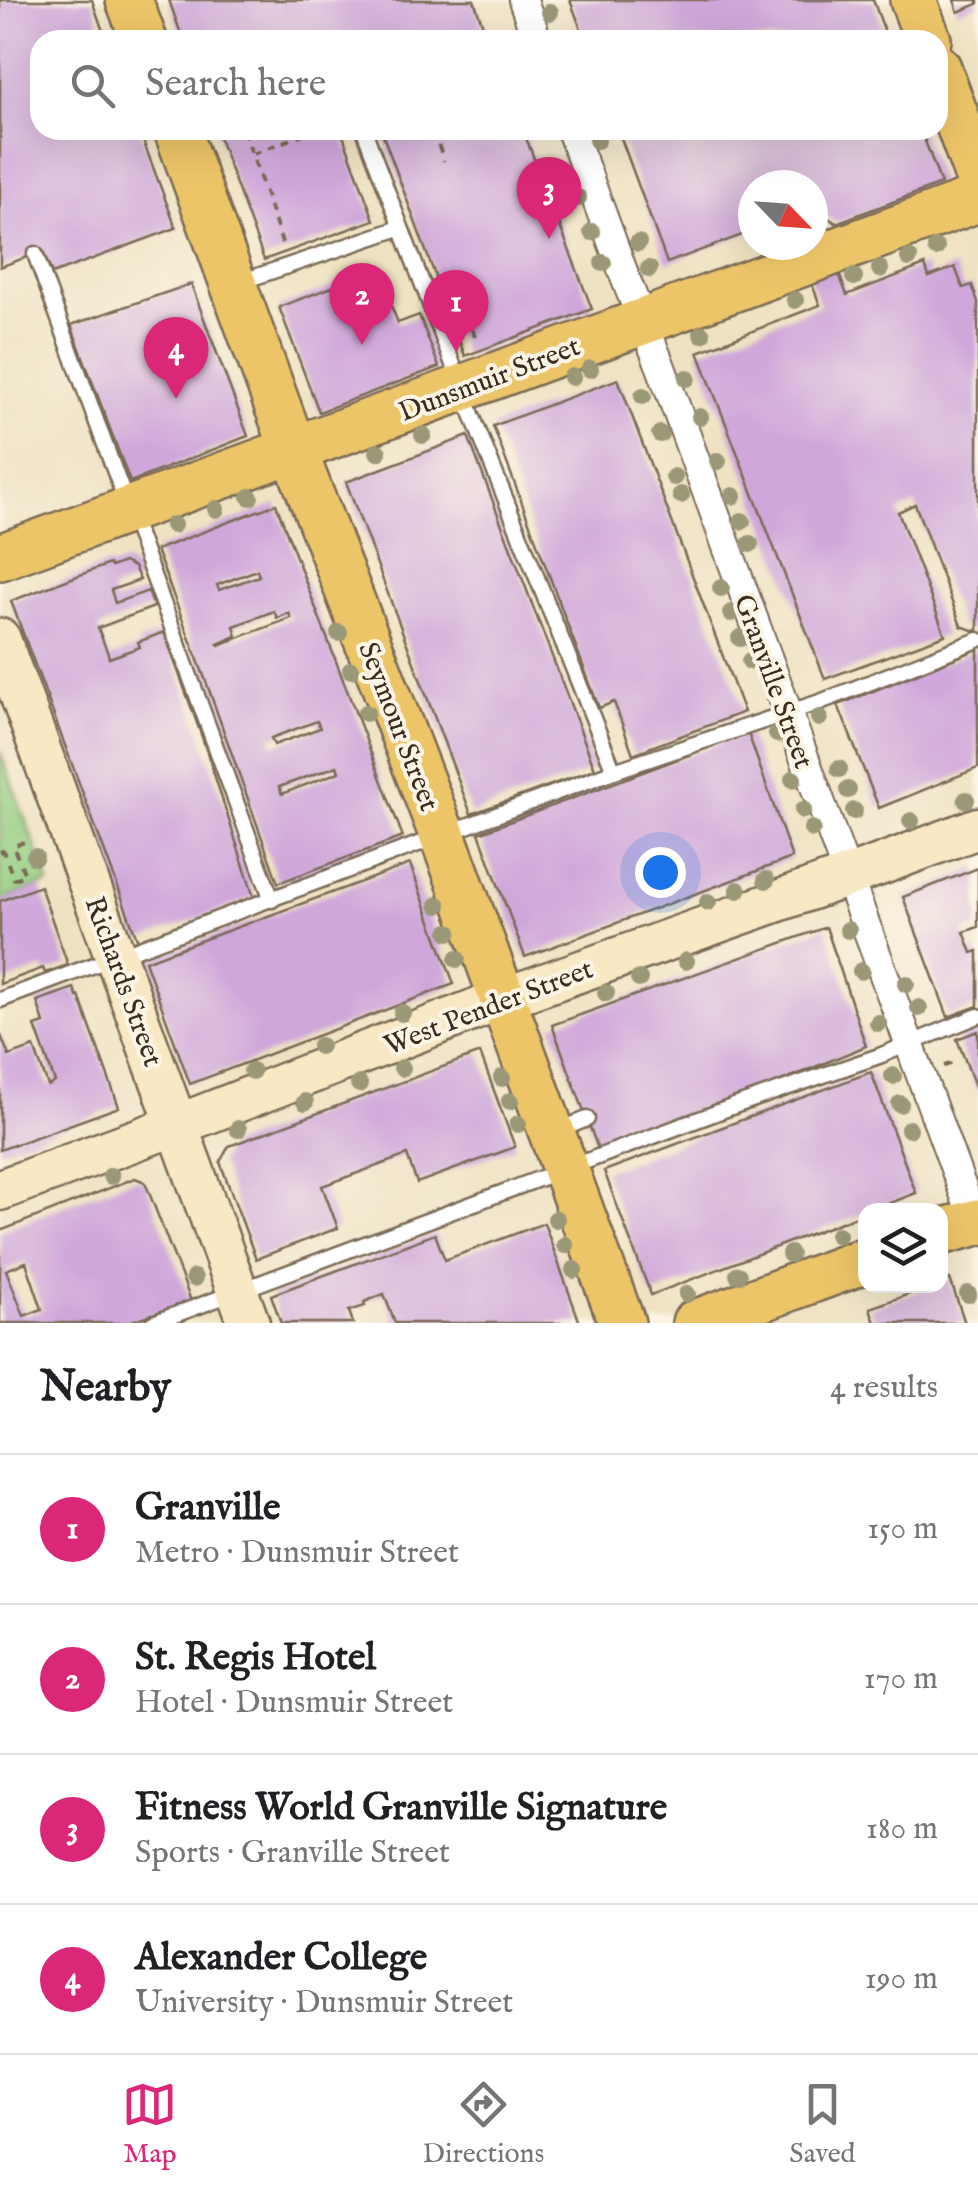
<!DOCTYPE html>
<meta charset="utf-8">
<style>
:root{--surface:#fff;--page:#f6f6f6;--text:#202124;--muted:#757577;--line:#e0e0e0;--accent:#db2777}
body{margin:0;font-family:"IM FELL English",serif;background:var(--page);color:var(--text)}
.controls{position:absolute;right:30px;bottom:30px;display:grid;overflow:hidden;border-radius:20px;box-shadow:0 10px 40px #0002}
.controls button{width:90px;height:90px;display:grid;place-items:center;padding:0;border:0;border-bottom:2px solid var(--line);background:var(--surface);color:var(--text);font:50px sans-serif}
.compass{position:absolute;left:738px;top:170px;width:90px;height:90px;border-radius:50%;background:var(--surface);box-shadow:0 10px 40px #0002;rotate:115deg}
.you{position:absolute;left:660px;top:872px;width:35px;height:35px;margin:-25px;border:8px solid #fff;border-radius:50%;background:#1a73e8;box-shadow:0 0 0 15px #1a73e833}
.badge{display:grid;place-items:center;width:65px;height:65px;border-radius:50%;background:var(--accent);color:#fff;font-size:32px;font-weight:700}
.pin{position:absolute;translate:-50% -82px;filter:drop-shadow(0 2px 5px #0008)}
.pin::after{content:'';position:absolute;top:52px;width:35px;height:30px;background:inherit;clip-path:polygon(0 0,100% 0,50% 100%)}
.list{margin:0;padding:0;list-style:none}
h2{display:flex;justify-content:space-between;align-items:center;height:130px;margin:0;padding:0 40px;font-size:42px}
h2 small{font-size:32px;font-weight:400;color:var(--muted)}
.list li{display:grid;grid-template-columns:65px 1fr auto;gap:30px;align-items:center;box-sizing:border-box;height:150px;padding:0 40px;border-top:2px solid var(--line)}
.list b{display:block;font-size:38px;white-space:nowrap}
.list p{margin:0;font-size:32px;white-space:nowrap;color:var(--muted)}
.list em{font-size:32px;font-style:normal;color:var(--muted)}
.icon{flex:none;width:55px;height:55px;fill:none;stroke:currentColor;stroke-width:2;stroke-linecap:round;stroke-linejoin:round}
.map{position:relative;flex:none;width:978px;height:1323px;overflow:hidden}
.search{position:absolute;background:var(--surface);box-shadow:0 10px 40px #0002;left:30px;right:30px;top:30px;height:110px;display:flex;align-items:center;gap:25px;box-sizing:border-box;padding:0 35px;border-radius:30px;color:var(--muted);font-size:38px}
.sheet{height:730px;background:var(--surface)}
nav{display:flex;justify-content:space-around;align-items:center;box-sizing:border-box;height:140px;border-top:2px solid var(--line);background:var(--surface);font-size:28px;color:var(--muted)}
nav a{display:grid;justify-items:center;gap:5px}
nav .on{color:var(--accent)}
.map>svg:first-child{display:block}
.green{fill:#94cd81;stroke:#687c50;stroke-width:2.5}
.building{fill:#cfa7da;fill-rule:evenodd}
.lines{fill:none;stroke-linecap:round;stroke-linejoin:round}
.lane-casing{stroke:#7a6a57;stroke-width:19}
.street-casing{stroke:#7a6a57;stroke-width:32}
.secondary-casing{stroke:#7a6a57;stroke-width:45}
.primary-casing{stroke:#7a6a57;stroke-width:50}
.path{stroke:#7a6a57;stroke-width:4;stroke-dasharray:8 8;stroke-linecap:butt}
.lane{stroke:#fff;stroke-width:14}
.street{stroke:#fff;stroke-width:28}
.secondary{stroke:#f8e8c3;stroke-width:40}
.primary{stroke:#edc569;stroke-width:45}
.tree{fill:#9b9878}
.labels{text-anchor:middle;stroke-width:8;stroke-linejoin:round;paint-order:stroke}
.street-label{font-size:28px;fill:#3b2a1e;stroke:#fcf5e5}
</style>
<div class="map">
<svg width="978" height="1323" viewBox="0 0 978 1323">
<rect width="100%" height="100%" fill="#fcf5e5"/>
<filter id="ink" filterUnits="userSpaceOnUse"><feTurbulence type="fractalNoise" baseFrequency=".01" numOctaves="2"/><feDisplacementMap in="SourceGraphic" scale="20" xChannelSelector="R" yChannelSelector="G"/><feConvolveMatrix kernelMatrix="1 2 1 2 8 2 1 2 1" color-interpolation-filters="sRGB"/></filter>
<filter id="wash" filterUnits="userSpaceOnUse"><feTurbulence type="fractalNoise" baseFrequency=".0048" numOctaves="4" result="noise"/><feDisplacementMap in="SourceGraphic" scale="40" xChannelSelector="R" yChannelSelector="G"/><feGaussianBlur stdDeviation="2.25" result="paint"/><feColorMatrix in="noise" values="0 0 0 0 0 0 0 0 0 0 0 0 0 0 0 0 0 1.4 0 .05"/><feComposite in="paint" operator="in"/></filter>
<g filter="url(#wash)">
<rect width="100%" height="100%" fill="#efe2c2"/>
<!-- green -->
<polygon class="green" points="0,752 49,883 0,901"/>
<g id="blocks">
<!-- building -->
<g class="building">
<polygon points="0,0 92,0 106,40 40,40 40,130 139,130 176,228 52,274 43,251 0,267"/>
<polygon points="169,0 474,0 488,40 183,40"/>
<polygon points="570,0 873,0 888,40 585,40"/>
<polygon points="954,0 978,0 978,4 958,12"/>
<polygon points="216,130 341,130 374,220 264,260"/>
<polygon points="381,130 523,130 592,309 465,356"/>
<polygon points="618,130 921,130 941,184 836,223 814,208 847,295 925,265 929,277 955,267 963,288 972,285 978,302 978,630 975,631 961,626 915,504 898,512 945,635 825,679 698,352 820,305 797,245 813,245 813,185 753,185 753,231 667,263"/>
<polygon points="377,270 398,323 419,315 439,367 319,412 279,307"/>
<polygon points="191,284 248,436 130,482 71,325"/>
<polygon points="618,379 744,712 633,754 614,702 599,708 493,426"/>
<polygon points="468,436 595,769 471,814 346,482"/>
<path d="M276 504 403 837 278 883 204 676 156 550ZM257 570 259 576 219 590 217 585ZM274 611 277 618 289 613 291 618 219 645 218 644 237 636 234 626ZM317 721 320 728 274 745 271 738ZM337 766 339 772 282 794 279 787Z"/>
<polygon points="124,562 134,567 140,580 111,590 115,603 148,591 154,607 98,628 108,654 109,658 140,647 138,642 164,632 202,737 254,897 138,941 11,601 109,564 111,567"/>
<polygon points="978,649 978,768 879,808 838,705"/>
<polygon points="748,733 792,858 525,957 479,833"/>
<polygon points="410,864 454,984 190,1084 145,961"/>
<polygon points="978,868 978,927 964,932 972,953 978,951 978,1006 948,1017 903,897"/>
<polygon points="40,886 68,965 45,973 43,968 0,984 0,901"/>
<polygon points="826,927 866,1046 759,1090 598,1149 552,1025"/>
<polygon points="74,988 77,997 79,996 119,1107 0,1150 0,1033 9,1056 34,1047 48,1086 55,1082 35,1026 44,1023 37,1001"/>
<polygon points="978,1031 978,1094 957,1039"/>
<polygon points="480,1053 515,1147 417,1183 407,1155 322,1186 338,1228 256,1259 220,1162 229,1146"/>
<polygon points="871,1072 916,1193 872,1210 866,1210 866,1213 857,1216 651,1295 604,1171"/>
<path d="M135 1178 145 1182 191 1301 126 1323H0V1231ZM26 1262 42 1309 24 1316 6 1270Z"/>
<polygon points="544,1223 580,1323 395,1323 384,1294 364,1302 365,1306 349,1311 353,1323 281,1323 271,1295 435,1234 445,1260"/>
<polygon points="950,1279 965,1323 875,1323 870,1308 932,1286 940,1286 940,1282"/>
</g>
</g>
</g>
<g filter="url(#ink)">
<use href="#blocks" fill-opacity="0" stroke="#7a6a57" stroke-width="2.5"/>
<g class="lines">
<defs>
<g id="lane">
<polyline points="364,130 476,425 614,771"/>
<polyline points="35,254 272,900"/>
<polyline points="240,282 400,228"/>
<polyline points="0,1000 614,771 820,702 978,640"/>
<polyline points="557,1131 587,1119"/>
<polyline points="153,1323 737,1105 879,1056 978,1016"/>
</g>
<g id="street">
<polyline points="523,0 537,40"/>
<polyline points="571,130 628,285 661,367 975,1223"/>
</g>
<g id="secondary">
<polyline points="0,639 249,1323"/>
<polyline points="0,1190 198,1117 502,999 882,864 978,828"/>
</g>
<g id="primary">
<polyline points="129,0 144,40"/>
<polyline points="913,0 928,40"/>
<polyline points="938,68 978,177"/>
<polyline points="177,130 294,451 443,837 622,1323"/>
<polyline points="0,557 978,199"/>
<polyline points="940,1232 978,1222"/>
<polyline points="695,1323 866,1260"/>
</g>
</defs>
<!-- lane casing -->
<use href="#lane" class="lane-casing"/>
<!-- street casing -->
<use href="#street" class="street-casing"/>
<!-- secondary casing -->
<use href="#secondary" class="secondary-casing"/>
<!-- primary casing -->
<use href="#primary" class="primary-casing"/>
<!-- path -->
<g class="path">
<polyline points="244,130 282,243"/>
<polyline points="433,130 444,161"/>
<polyline points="253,154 313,130"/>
<polyline points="460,300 478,344"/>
<polyline points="0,852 3,851 14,879 25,875 13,846 27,841"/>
<polyline points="944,1066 954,1063"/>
</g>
<!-- lane -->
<use href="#lane" class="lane"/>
<!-- street -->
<use href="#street" class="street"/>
<!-- secondary -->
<use href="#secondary" class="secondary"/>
<!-- primary -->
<use href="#primary" class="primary"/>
</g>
<!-- trees -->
<g class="tree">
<circle cx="550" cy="12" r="9"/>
<circle cx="597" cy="140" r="9"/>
<circle cx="578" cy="198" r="9"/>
<circle cx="592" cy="232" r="9"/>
<circle cx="638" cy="243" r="9"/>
<circle cx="936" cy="248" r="9"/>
<circle cx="909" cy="258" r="9"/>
<circle cx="603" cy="263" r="9"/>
<circle cx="649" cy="269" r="9"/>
<circle cx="880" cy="269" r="9"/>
<circle cx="854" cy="277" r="9"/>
<circle cx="795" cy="300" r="9"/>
<circle cx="702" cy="334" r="9"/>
<circle cx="590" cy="369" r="9"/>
<circle cx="572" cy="377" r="9"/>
<circle cx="687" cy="378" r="9"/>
<circle cx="643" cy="396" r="9"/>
<circle cx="700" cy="417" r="9"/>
<circle cx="660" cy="434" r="9"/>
<circle cx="423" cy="435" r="9"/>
<circle cx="378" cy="452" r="9"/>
<circle cx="718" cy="461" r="9"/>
<circle cx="674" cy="477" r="9"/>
<circle cx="681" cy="495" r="9"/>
<circle cx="733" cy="496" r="9"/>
<circle cx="250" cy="497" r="9"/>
<circle cx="216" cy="509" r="9"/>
<circle cx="742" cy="521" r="9"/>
<circle cx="173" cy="525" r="9"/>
<circle cx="750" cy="544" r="9"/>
<circle cx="721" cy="588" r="9"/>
<circle cx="731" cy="613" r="9"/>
<circle cx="339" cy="633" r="9"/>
<circle cx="740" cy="638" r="9"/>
<circle cx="750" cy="661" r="9"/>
<circle cx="351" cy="670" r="9"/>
<circle cx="366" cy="713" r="9"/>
<circle cx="819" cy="718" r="9"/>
<circle cx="777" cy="734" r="9"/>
<circle cx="839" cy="769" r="9"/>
<circle cx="793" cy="779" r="9"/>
<circle cx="848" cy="790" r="9"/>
<circle cx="966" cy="800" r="9"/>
<circle cx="803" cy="810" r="9"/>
<circle cx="854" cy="811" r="9"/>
<circle cx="911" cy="821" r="9"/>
<circle cx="812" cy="829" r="9"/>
<circle cx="35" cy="857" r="9"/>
<circle cx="766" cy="880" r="9"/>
<circle cx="738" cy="890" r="9"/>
<circle cx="708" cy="902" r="9"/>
<circle cx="438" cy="905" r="9"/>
<circle cx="848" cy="930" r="9"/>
<circle cx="449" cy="932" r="9"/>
<circle cx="457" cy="959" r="9"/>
<circle cx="686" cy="961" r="9"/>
<circle cx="861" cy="971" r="9"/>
<circle cx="639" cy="979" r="9"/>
<circle cx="906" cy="984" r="9"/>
<circle cx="606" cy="993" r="9"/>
<circle cx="919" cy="1008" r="9"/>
<circle cx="402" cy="1013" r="9"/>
<circle cx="878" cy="1023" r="9"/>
<circle cx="320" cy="1046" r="9"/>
<circle cx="402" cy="1068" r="9"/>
<circle cx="252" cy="1071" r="9"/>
<circle cx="893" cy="1076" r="9"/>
<circle cx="502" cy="1078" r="9"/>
<circle cx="359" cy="1084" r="9"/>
<circle cx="510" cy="1101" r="9"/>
<circle cx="305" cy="1102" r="9"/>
<circle cx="900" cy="1104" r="9"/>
<circle cx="518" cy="1124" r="9"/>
<circle cx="238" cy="1129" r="9"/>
<circle cx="909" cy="1129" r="9"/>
<circle cx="111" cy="1176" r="9"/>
<circle cx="556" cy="1219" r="9"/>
<circle cx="838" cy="1235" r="9"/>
<circle cx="565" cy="1245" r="9"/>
<circle cx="790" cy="1254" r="9"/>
<circle cx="574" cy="1270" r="9"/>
<circle cx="738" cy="1275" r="9"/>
<circle cx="194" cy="1278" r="9"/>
<circle cx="687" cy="1294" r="9"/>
<circle cx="968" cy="1294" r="9"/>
</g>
</g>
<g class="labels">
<!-- street labels -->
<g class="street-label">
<text transform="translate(489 378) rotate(-21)" y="10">Dunsmuir Street</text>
<text transform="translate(775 681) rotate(70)" y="10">Granville Street</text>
<text transform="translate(400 726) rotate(69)" y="10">Seymour Street</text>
<text transform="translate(125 981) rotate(70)" y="10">Richards Street</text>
<text transform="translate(488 1006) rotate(-21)" y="10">West Pender Street</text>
</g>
</g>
</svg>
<div class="controls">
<button><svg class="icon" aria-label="layers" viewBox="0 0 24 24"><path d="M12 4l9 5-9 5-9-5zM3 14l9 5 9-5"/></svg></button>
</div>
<svg class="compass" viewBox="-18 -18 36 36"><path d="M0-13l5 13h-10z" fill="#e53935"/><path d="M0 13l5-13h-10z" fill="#757577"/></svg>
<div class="you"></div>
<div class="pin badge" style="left:456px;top:352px">1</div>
<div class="pin badge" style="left:362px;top:345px">2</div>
<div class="pin badge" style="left:549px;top:239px">3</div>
<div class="pin badge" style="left:176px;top:399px">4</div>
<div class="search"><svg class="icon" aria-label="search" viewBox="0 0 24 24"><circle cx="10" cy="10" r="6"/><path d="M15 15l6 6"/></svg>Search here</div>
</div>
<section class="sheet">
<h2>Nearby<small>4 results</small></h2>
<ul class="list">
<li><span class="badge">1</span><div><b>Granville</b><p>Metro · Dunsmuir Street</p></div><em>150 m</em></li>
<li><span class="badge">2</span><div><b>St. Regis Hotel</b><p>Hotel · Dunsmuir Street</p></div><em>170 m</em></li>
<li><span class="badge">3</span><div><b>Fitness World Granville Signature</b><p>Sports · Granville Street</p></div><em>180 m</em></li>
<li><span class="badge">4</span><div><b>Alexander College</b><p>University · Dunsmuir Street</p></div><em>190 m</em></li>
</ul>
</section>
<nav>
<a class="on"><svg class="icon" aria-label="map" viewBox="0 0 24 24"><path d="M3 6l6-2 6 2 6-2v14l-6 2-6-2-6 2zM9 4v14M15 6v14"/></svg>Map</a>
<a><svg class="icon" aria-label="directions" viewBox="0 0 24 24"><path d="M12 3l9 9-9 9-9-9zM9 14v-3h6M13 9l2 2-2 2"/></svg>Directions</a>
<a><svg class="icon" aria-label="saved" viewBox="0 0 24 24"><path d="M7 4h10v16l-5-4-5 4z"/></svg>Saved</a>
</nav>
